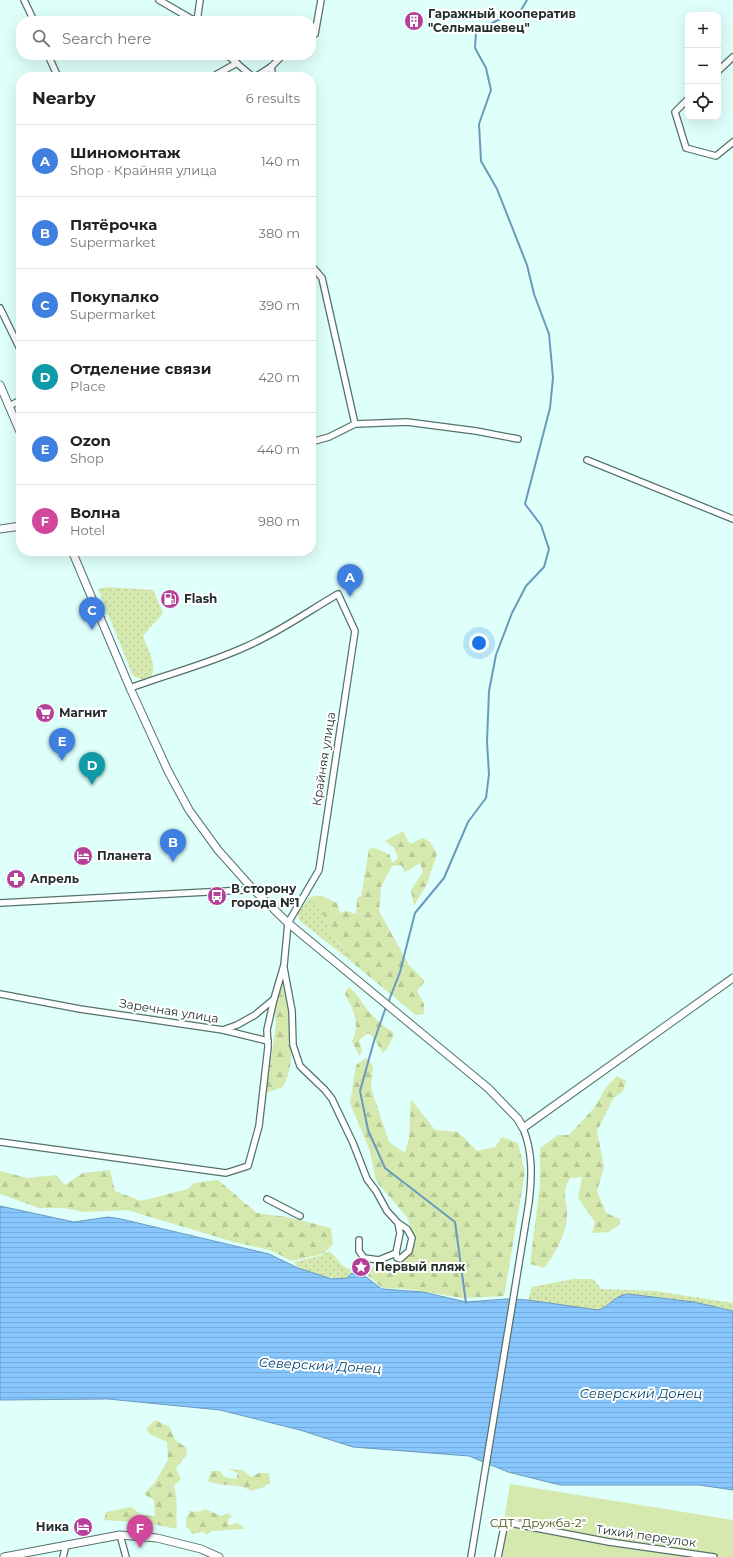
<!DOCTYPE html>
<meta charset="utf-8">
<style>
:root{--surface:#fff;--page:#f2f2f2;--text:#222;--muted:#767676;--line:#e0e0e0;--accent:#7c3aed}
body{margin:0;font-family:Montserrat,sans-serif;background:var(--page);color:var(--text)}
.controls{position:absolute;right:12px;top:12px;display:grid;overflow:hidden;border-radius:8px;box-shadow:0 4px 16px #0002}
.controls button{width:36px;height:36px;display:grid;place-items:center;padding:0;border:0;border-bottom:1px solid var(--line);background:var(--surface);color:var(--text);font:20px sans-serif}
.you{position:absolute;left:479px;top:643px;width:14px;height:14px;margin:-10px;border:3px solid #fff;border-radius:50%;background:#1a73e8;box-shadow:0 0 0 6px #1a73e833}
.badge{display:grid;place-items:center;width:26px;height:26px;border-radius:50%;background:var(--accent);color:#fff;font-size:13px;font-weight:700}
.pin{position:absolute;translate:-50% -33px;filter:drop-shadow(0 1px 2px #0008)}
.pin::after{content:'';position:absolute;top:21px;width:14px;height:12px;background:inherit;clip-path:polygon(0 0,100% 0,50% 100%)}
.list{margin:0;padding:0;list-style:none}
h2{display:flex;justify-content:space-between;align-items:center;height:52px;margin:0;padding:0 16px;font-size:17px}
h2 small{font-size:13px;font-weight:400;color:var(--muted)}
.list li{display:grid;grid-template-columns:26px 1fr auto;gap:12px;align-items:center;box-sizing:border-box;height:72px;padding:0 16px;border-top:1px solid var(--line)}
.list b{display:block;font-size:15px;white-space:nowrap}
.list p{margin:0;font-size:13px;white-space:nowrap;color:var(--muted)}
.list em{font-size:13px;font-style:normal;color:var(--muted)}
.icon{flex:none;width:22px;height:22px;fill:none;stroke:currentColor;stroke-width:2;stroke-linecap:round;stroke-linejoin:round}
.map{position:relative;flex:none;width:733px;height:1557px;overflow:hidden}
.search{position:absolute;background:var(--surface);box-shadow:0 4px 16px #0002;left:16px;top:16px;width:300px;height:44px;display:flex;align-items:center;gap:10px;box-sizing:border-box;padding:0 14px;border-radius:16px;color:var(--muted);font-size:15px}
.panel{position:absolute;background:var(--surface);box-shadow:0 4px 16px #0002;left:16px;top:72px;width:300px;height:484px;border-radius:16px}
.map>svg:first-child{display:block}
.grass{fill:url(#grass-dots)}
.forest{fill:url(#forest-firs)}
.garden{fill:#d5e9af}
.water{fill:url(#water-rules);stroke:#6a99bf}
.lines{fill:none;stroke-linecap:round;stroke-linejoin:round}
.stream{stroke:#6a99bf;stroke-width:2}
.minor-casing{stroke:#55726d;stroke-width:8}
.tertiary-casing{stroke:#55726d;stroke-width:9}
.minor{stroke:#fff;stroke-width:5.5}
.tertiary{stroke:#fff;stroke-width:7}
.labels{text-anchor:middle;stroke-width:4;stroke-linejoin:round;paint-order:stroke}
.poi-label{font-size:12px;font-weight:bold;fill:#232f2d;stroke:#fff;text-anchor:start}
.street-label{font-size:12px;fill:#232f2d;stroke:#fff}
.park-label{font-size:12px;fill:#435510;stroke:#fff}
.water-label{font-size:13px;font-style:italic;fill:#02436e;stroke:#fff}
</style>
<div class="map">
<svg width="733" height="1557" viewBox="0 0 733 1557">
<defs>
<pattern id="grass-dots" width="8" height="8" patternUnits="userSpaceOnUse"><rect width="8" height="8" fill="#d5e9af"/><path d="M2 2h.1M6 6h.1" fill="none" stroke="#b7c897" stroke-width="1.8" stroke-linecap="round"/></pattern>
<pattern id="forest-firs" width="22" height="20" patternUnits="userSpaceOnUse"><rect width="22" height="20" fill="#d5e9af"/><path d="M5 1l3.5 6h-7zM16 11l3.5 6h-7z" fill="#b7c897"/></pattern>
<pattern id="water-rules" width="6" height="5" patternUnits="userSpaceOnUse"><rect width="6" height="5" fill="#88c6fe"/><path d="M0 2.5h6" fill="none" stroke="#75aada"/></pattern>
</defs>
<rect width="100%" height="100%" fill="#defffa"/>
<!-- grass -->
<g class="grass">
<path d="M107 587 153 590 163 613 143 636C147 649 158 664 151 677L143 680 133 676 98 589Z"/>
<polygon points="309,898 323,914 331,933 347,953 348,959 299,920 298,912"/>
<path d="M329 1251C334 1255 337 1259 341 1264 345 1268 349 1267 352 1273L347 1278C332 1279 302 1275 294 1262L323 1255Z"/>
<polygon points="573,1279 593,1279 601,1289 655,1291 733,1303 733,1311 694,1302 668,1298 645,1297 598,1310 528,1300 532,1287"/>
</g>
<!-- forest -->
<g class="forest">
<path d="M403 831 410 844 423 838 430 842 437 854 427 884 414 906 411 890 423 872 420 863 405 872 401 865 392 866 381 887 379 911 409 965 425 981 417 991 424 1004V1014L416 1015 348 959 347 953 331 933 323 914 309 898C319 892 328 899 337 903L340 913 347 911 356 914 357 898 361 896 369 849 375 848 390 855 392 863 398 858 394 848 385 841Z"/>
<path d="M284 983C290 1016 299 1056 283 1087L266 1093 276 1024C273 1011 277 994 284 983Z"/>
<path d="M348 987C357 992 360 1000 366 1008 372 1016 386 1029 394 1033L389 1046 383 1053 373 1037 368 1033 359 1040 362 1051 359 1056 352 1041C361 1024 353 1009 345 994Z"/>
<polygon points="366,1058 373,1066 371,1088 389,1142 405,1153 409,1138 411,1099 435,1130 458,1132 477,1151 495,1147 502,1137 518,1143 525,1172 504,1296 463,1298 408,1289 383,1288 368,1276 373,1267 385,1270 389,1264 403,1261 416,1240 407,1217 376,1181 370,1151 350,1103 356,1065"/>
<path d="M617 1076 626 1081 623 1091 613 1099 597 1131 604 1167 597 1191 606 1213 620 1219V1224L609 1232 592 1233 595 1222 578 1198 582 1177 570 1178C560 1196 568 1199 567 1217 566 1235 555 1254 544 1268L530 1264 540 1185V1148L558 1135H569L594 1108 607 1086Z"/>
<polygon points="110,1170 115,1191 141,1201 188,1189 194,1183 218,1180 257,1213 287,1217 331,1228 333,1244 323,1254 292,1261 270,1250 234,1242 127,1210 85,1212 64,1208 39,1208 0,1194 0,1171 28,1178 56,1175 65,1185 83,1173"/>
<path d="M155 1420 170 1427 175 1440 187 1448 186 1456 176 1468 181 1479 174 1486C179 1500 175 1514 177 1529L147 1523 104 1520 106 1512 131 1507 142 1515 155 1516 154 1500 144 1494 155 1482 168 1460 167 1442 151 1435 146 1429Z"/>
<path d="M228 1469 242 1470 251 1477 259 1473H269L270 1482 264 1487 252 1491C236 1482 224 1488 208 1481L211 1471H220L224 1477 236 1479 238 1473Z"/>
<polygon points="206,1509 221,1516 229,1513 232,1517 228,1519 228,1525 238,1523 245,1529 212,1531 206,1535 204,1532 193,1534 186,1526 186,1518 190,1511 198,1512"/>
</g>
<!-- garden -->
<polygon class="garden" points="510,1484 733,1520 733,1557 501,1557 498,1556"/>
<!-- water -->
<path class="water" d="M0 1206 74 1222 108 1217 121 1219 269 1254 298 1268 332 1279 347 1278 352 1273 366 1277 382 1289 423 1292 466 1302 507 1299 528 1300 598 1310C611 1306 613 1296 628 1294L694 1302 733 1311V1490L699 1485H560L508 1472 469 1456 353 1447 300 1430 220 1410 108 1399 0 1400Z"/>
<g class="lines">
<!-- stream -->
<g class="stream">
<polyline points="388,1003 400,972 415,913 444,878 468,822 486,798 489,774 487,742 489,691 496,655 512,613 526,586 544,567 549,549 541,525 525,504 550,408 553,378 549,334 534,294 527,265 497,189 481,161 479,124 491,90 486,68 475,48 476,32 496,21 521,10 527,0"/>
<polyline points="386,1007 374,1041 360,1091 368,1130 385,1168 455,1222 466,1303"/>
</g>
<defs>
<g id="minor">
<polyline points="24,0 34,21"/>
<polyline points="159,0 195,21"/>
<polyline points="197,21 200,0"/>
<polyline points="311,36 315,34 321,0"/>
<polyline points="48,55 58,77"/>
<polyline points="227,55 253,77"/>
<polyline points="271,67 273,77"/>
<polyline points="718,71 733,57"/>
<polyline points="212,77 237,63"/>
<polyline points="255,77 271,67 283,55"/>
<polyline points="688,99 675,112 686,148 716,156 733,142"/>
<polyline points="311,265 322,278 355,424"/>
<polyline points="0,308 21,351"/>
<polyline points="9,406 21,400"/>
<polyline points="311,442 329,437 355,424 407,422 476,431 518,439"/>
<polyline points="587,460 733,519"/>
<polyline points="0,903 245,890 251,887"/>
<polyline points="284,968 292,1011 293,1045 300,1066 325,1090 332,1099 353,1143 367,1179 376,1191 387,1211 398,1223 400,1233 396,1253 397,1258 400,1259 409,1251 412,1238 407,1229 398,1223"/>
<path d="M0 994 80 1009 223 1030 237 1025 255 1015 274 999 284 965 288 923 319 870 355 631 338 594C307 612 278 633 245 647 208 664 168 674 130 688"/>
<polyline points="223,1030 268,1041"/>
<polyline points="0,1142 226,1173 248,1166 259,1126 268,1047 267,1030 274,999"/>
<polyline points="267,1199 300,1216"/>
<polyline points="359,1240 359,1251 364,1258 379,1260 396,1253"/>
<polyline points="120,1535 126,1557"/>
<polyline points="63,1557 66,1545"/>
<path d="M471 1557 529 1202C532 1176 533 1153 523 1128"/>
<polyline points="498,1557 505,1522 609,1542 714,1557"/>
</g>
<g id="tertiary">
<polyline points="0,385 21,434"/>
<polyline points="0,529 21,526"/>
<polyline points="72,551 130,688 168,771 189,810 218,850 251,887 288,923 488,1088 518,1119 523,1128 733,978"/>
<polyline points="4,1557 120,1535 157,1538 201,1549 219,1557"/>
</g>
</defs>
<!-- minor casing -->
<use href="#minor" class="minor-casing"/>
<!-- tertiary casing -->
<use href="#tertiary" class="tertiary-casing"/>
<!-- minor -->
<use href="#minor" class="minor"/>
<!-- tertiary -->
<use href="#tertiary" class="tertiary"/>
</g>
<!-- icons -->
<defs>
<symbol id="building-disc" viewBox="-11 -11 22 22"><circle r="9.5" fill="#b44099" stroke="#fff"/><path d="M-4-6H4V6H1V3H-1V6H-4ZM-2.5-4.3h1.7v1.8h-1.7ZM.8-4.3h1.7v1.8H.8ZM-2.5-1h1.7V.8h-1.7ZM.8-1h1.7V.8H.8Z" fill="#fff"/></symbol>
<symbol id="fuel-disc" viewBox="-11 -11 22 22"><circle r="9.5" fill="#b44099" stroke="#fff"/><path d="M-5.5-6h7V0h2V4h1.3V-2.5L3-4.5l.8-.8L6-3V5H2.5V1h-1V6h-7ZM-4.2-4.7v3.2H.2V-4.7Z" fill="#fff"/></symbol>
<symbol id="supermarket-disc" viewBox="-11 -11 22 22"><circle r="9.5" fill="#b44099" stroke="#fff"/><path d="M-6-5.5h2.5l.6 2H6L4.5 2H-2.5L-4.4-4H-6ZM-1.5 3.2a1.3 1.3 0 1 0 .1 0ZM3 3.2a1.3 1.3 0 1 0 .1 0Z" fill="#fff"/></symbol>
<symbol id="hotel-disc" viewBox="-11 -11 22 22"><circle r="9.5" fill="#b44099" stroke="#fff"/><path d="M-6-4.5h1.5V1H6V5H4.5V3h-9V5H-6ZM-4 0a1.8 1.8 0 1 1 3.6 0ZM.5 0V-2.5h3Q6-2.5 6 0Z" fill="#fff"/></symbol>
<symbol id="pharmacy-disc" viewBox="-11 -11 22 22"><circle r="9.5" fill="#b44099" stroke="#fff"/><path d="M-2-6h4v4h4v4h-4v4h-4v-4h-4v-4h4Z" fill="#fff"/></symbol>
<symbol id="bus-disc" viewBox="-11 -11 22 22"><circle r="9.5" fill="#b44099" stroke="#fff"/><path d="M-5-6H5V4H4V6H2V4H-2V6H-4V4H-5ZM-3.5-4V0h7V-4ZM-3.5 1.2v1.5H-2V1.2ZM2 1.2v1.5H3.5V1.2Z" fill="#fff"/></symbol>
<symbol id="sight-disc" viewBox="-11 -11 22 22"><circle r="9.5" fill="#b44099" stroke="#fff"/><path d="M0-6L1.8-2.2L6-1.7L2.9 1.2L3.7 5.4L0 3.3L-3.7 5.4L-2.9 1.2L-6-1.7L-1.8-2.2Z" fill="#fff"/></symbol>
</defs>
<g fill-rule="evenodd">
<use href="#building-disc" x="403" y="10" width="22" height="22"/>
<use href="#fuel-disc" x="159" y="588" width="22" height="22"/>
<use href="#supermarket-disc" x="34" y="702" width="22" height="22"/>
<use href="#hotel-disc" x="72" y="845" width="22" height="22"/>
<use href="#pharmacy-disc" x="5" y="868" width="22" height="22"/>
<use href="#bus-disc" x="206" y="885" width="22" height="22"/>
<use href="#sight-disc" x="350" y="1256" width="22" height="22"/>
<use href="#hotel-disc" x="72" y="1516" width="22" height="22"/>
</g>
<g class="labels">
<!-- poi labels -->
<g class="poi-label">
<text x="428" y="18">Гаражный кооператив<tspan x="428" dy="14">"Сельмашевец"</tspan></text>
<text x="184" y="603">Flash</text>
<text x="59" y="717">Магнит</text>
<text x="97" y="860">Планета</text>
<text x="30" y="883">Апрель</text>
<text x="231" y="893">В сторону<tspan x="231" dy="14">города №1</tspan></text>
<text x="375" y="1271">Первый пляж</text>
<text x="69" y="1531" text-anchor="end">Ника</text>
</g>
<!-- street labels -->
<g class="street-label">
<text transform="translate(324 759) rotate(-81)" y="4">Крайняя улица</text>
<text transform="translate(169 1011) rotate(9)" y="4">Заречная улица</text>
<text transform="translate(646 1536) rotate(8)" y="4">Тихий переулок</text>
</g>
<!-- park labels -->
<g class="park-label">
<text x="538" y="1527">СДТ "Дружба-2"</text>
</g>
<!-- water labels -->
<g class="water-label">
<text transform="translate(320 1365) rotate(3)" y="5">Северский Донец</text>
<text x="641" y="1398">Северский Донец</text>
</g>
</g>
</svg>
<div class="controls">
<button>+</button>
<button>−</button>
<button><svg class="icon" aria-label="locate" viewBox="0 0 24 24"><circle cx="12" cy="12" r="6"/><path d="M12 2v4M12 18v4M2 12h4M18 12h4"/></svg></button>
</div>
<div class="you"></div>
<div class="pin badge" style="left:350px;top:597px;background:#3f7fe0">A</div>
<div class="pin badge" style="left:173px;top:862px;background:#3f7fe0">B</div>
<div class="pin badge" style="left:92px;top:630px;background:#3f7fe0">C</div>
<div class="pin badge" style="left:92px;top:785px;background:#0f9aa8">D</div>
<div class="pin badge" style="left:62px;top:761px;background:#3f7fe0">E</div>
<div class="pin badge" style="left:140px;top:1548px;background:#d1479c">F</div>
<div class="search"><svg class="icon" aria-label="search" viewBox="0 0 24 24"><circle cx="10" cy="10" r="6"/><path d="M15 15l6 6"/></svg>Search here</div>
<section class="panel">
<h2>Nearby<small>6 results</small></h2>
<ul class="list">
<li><span class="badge" style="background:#3f7fe0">A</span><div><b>Шиномонтаж</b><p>Shop · Крайняя улица</p></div><em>140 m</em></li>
<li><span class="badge" style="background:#3f7fe0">B</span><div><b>Пятёрочка</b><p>Supermarket</p></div><em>380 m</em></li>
<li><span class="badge" style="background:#3f7fe0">C</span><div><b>Покупалко</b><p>Supermarket</p></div><em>390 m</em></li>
<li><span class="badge" style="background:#0f9aa8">D</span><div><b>Отделение связи</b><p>Place</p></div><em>420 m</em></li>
<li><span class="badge" style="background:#3f7fe0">E</span><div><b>Ozon</b><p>Shop</p></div><em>440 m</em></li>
<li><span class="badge" style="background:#d1479c">F</span><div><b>Волна</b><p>Hotel</p></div><em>980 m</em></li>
</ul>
</section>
</div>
